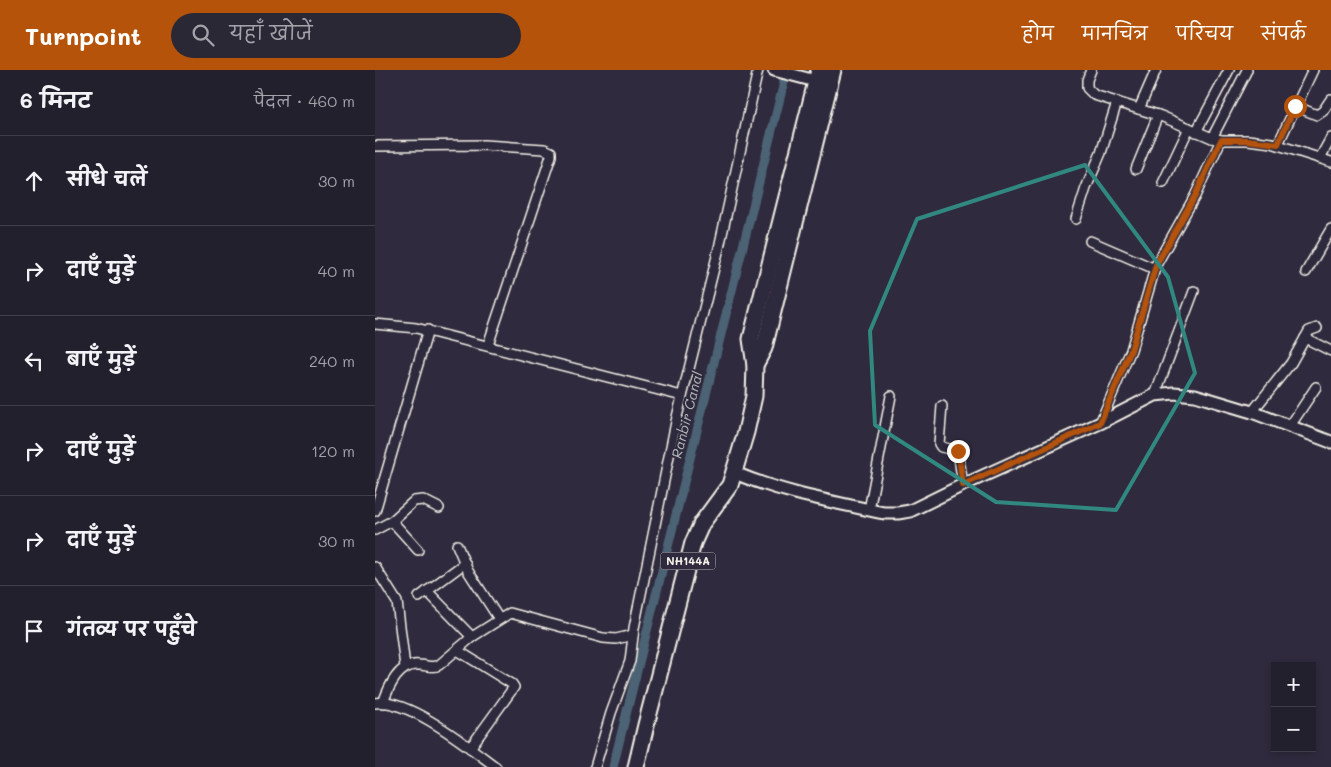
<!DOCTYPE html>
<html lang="hi">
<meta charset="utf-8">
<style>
:root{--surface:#23202e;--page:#2b2836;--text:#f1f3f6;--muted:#a3a3aa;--line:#403e4a;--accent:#b45309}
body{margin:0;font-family:Mali,"Playpen Sans Deva",sans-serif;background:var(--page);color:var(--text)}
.controls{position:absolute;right:15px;bottom:15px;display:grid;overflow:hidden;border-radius:0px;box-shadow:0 2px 8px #0003}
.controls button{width:45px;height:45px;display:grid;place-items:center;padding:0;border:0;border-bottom:1px solid var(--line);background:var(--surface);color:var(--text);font:25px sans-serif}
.stop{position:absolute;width:15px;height:15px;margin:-11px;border:4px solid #b45309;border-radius:50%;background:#fff}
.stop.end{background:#b45309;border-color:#fff;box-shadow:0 1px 5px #0008}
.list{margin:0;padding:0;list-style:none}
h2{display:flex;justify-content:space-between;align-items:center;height:65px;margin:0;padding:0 20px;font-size:21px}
h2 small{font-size:16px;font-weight:400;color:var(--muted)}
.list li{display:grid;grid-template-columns:32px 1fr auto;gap:15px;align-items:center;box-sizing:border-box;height:90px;padding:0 20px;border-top:1px solid var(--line)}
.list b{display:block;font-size:19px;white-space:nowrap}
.list em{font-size:16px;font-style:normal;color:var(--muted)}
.icon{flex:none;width:28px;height:28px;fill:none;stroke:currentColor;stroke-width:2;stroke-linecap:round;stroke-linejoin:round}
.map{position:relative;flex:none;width:956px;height:697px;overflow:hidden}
header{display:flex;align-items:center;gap:30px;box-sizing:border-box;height:70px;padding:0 25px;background:var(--accent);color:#fff}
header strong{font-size:24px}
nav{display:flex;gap:28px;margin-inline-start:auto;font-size:18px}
.search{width:350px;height:45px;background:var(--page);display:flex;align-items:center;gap:12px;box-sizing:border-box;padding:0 18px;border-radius:28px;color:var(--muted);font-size:19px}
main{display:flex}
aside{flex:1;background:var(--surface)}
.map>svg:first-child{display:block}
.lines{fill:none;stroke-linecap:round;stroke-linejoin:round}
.canal{stroke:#4c6475;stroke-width:9}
.minor-casing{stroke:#f4f1e8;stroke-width:12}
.tertiary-casing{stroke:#f4f1e8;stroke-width:15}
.trunk-casing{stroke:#f4f1e8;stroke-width:19}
.minor{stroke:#2f2a3d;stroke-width:9}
.tertiary{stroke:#2f2a3d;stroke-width:11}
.trunk{stroke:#2f2a3d;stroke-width:15}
.route{stroke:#b45309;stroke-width:6}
.marked{fill:none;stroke:#318880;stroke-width:4;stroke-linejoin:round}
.labels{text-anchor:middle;stroke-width:4;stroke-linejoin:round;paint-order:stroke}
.shield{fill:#2f2a3d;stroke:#b9b5b5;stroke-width:1}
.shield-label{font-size:11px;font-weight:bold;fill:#f4f1e8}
.water-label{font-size:14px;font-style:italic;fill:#b1b9ba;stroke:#2f2a3d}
</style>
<header>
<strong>Turnpoint</strong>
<div class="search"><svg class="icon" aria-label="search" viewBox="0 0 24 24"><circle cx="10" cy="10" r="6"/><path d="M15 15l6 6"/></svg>यहाँ खोजें</div>
<nav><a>होम</a><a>मानचित्र</a><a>परिचय</a><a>संपर्क</a></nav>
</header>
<main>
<aside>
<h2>6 मिनट<small>पैदल · 460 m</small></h2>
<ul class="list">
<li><svg class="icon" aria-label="ahead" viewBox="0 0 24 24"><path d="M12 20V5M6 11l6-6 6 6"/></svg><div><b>सीधे चलें</b></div><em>30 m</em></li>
<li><svg class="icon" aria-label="right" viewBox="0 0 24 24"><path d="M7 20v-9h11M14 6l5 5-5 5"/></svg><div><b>दाएँ मुड़ें</b></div><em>40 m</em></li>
<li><svg class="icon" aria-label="left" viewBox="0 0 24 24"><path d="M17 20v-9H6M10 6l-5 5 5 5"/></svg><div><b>बाएँ मुड़ें</b></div><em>240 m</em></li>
<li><svg class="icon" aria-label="right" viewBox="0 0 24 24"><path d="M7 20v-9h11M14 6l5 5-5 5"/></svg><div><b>दाएँ मुड़ें</b></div><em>120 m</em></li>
<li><svg class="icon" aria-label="right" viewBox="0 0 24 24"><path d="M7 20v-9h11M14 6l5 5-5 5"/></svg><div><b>दाएँ मुड़ें</b></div><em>30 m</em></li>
<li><svg class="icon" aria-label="arrive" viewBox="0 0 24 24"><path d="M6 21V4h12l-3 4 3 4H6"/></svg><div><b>गंतव्य पर पहुँचे</b></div></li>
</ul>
</aside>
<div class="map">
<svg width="956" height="697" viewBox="0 0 956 697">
<rect width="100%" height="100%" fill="#2f2a3d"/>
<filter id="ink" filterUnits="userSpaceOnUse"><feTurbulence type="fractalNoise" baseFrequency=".02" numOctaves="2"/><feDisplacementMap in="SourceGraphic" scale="10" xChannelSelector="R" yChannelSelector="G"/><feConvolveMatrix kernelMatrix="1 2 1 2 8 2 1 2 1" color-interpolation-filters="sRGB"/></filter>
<g filter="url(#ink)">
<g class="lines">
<!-- canal -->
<polyline class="canal" points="238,697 412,0"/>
<defs>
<g id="minor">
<polyline points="716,0 712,10 712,18 719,25 786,46 837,68 846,70 873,70 897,73 956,92"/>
<polyline points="920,36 942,45 948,41 956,29"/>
<polyline points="764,39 781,0"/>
<polyline points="821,62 854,0"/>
<polyline points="837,68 872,0"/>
<polyline points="903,74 938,0"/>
<polyline points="0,76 109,75 169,79 176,82 176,86 113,275"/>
<polyline points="945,88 956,68"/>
<polyline points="761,99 783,45"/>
<polyline points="788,113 814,58"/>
<polyline points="701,149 711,118 726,83 742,32"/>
<polyline points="715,171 780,199"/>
<polyline points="931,202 956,159"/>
<polyline points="0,254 41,258 307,326"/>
<polyline points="930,268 956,281"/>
<polyline points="780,325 819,221"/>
<polyline points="567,336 564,374 566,377 583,381 588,415"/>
<polyline points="877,342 916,293 934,261 942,258"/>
<polyline points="725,353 756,280 781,195 820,126 846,70"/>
<polyline points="915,356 941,317"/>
<polyline points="494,440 516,326"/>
<polyline points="0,441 53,260"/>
<polyline points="17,451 43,480"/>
<polyline points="0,460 17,451 39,431 48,430 64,438"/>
<polyline points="82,475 93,501 124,549"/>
<polyline points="0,497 22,532 30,597"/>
<polyline points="52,521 97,567"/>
<polyline points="44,527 90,493"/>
<polyline points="82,580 137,614 139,617 95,678"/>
<path d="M0 633C32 627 95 678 121 697"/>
<path d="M8 633C14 616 24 593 44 595 52 595 57 599 64 595L97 567 135 543 228 568 241 569 258 565"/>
<polyline points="220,697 236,643 255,591 259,558 302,347 344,178 383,0"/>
</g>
<g id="tertiary">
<polyline points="399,0 448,13"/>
<path d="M360 403C407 423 459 432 509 443H523L535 441 588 415 725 353 780 325 799 323 820 325 877 342 956 372"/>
</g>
<g id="trunk">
<polyline points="380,295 389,278 458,0"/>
<polyline points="261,697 271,655 318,473 327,453 355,415 371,362 379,326 380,295 376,269 444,0"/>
</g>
</defs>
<!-- minor casing -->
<use href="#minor" class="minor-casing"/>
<!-- tertiary casing -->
<use href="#tertiary" class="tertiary-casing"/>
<!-- trunk casing -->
<use href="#trunk" class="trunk-casing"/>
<!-- minor -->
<use href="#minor" class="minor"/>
<!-- tertiary -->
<use href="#tertiary" class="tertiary"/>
<!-- trunk -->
<use href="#trunk" class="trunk"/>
</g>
</g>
<g class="lines" filter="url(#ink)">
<!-- route -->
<polyline class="route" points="583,381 588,415 725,353 756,280 781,195 820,126 846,70 872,70 903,74 920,36"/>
</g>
<!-- marked area -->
<path class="marked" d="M710 95 793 207 820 303 741 440 621 432 500 355 495 261 542 149Z"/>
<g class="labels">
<!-- shield labels -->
<rect class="shield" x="285.5" y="482.5" width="55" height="17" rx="4"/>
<g class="shield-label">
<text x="313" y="495">NH144A</text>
</g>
<!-- water labels -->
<g class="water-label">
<text transform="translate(312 345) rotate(-76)" y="5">Ranbir Canal</text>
</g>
</g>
</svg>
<div class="controls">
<button>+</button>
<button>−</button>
</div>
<div class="stop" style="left:920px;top:36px"></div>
<div class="stop end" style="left:583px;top:381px"></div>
</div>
</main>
